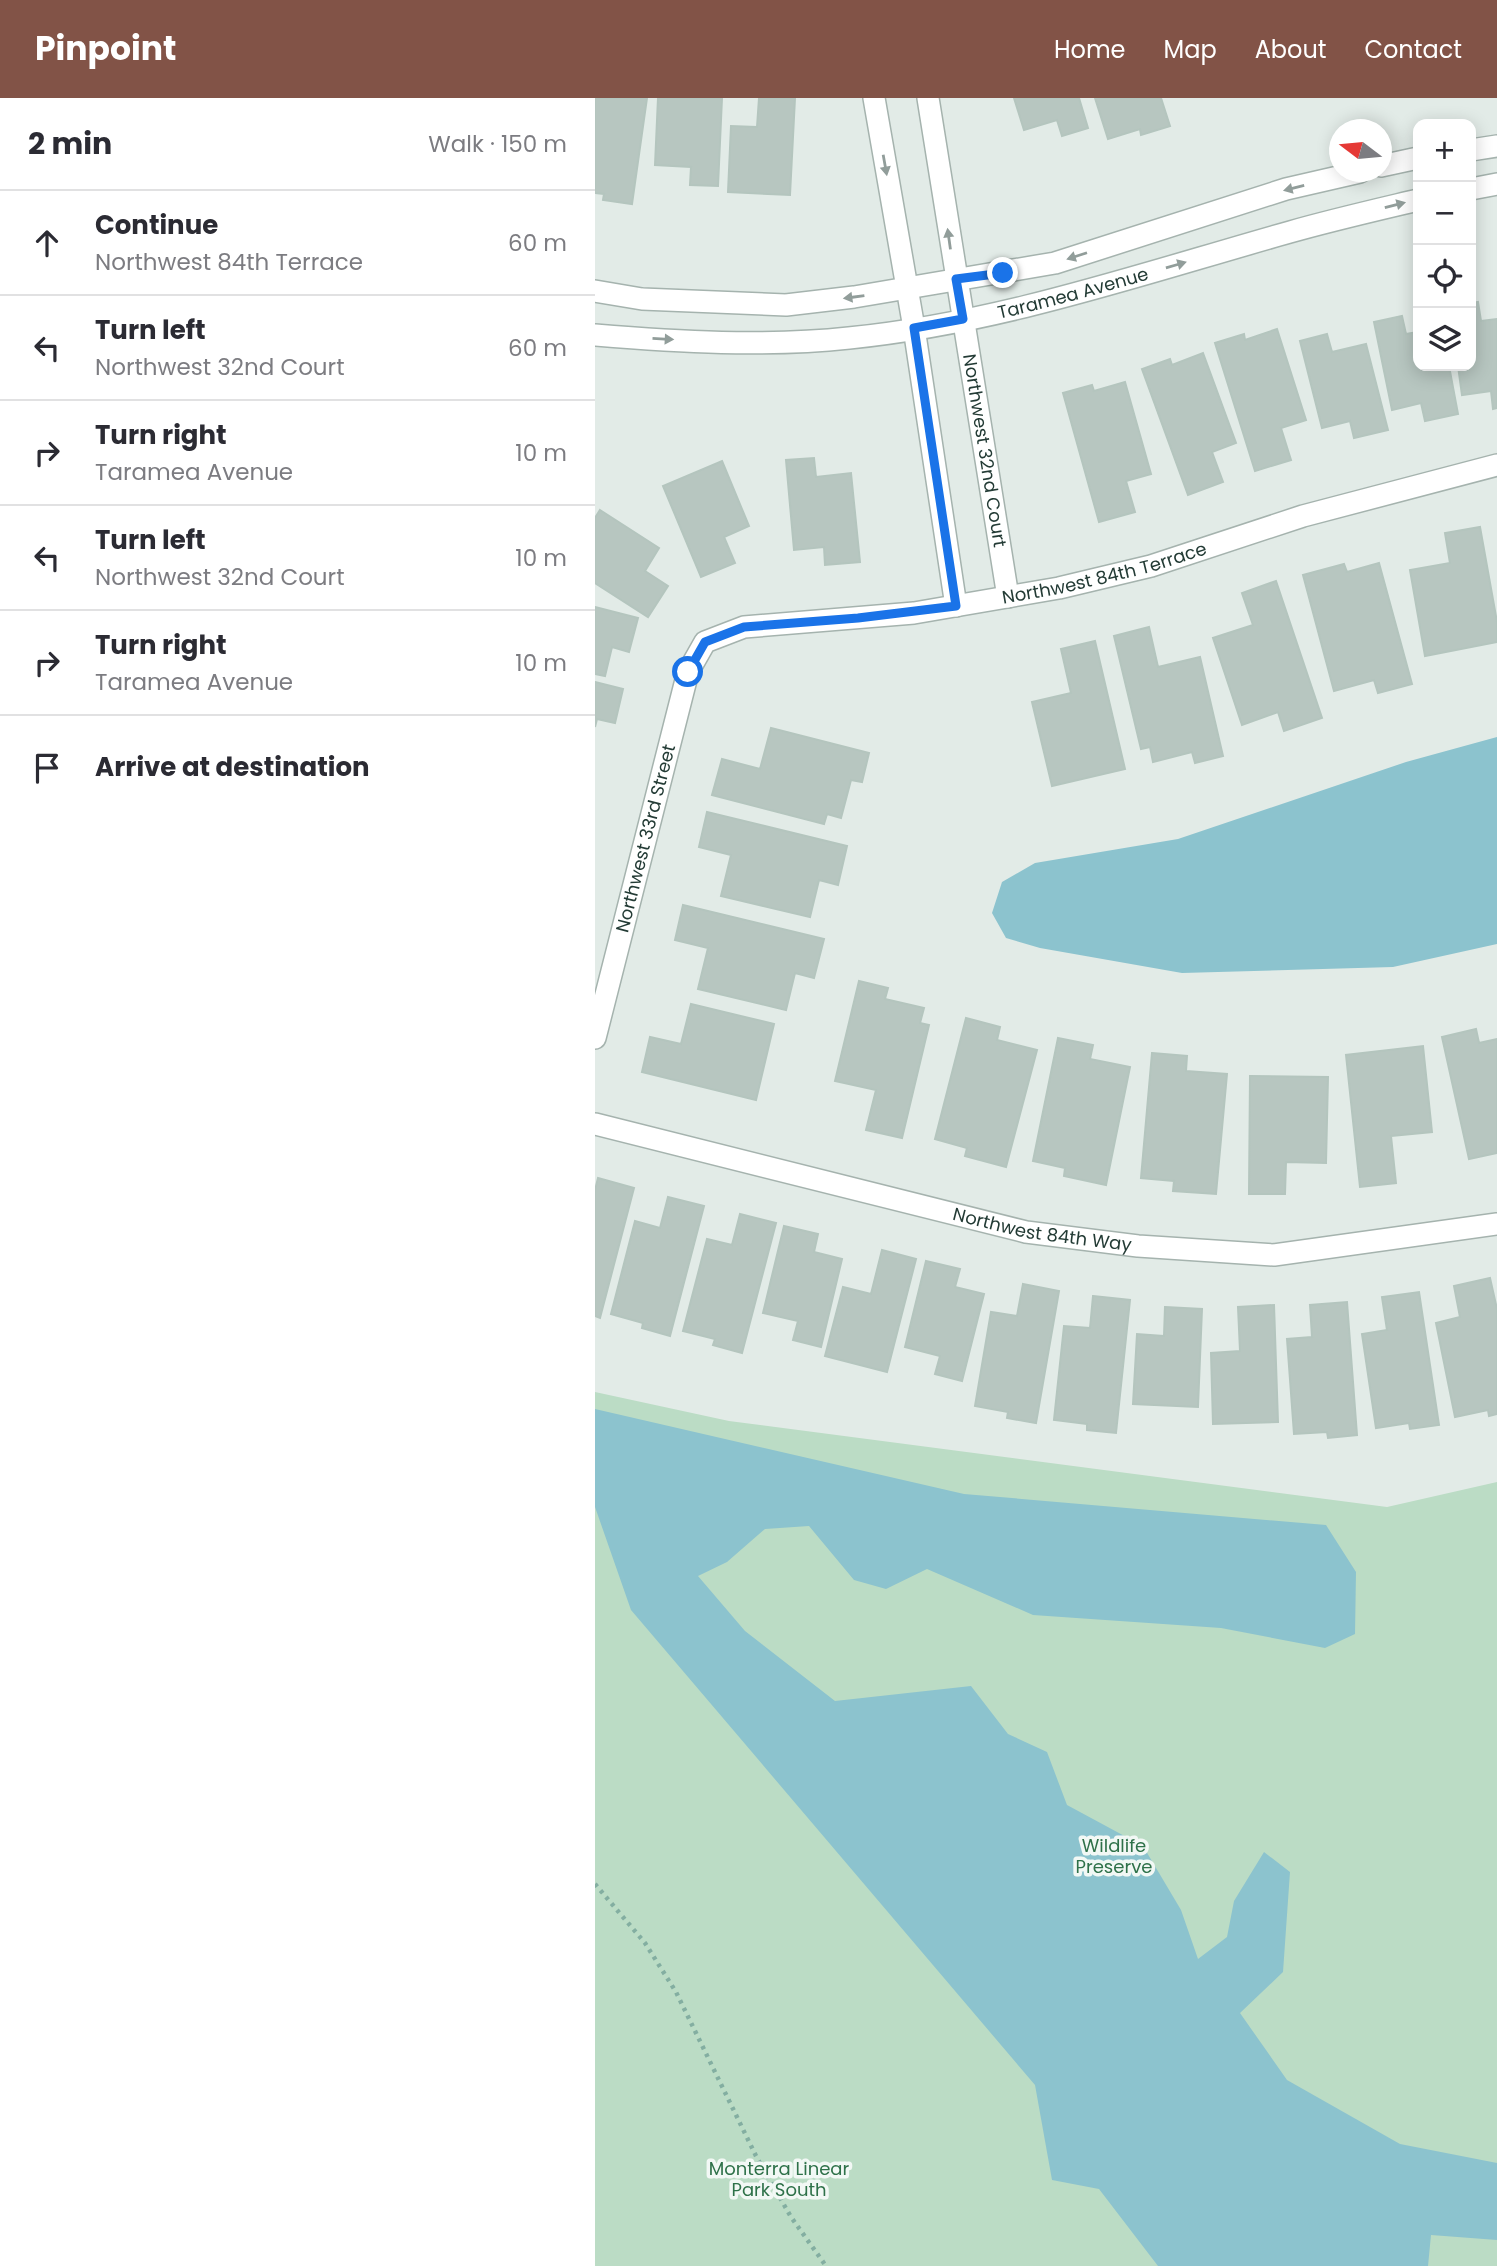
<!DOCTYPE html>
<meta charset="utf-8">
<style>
:root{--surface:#fff;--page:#f2f2f3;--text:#2b2b33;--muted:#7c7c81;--line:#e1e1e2;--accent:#825347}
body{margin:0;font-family:Poppins,sans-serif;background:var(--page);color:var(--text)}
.controls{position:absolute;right:21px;top:21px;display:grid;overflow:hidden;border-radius:14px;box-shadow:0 4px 18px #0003}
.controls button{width:63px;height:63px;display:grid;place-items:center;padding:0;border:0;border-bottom:2px solid var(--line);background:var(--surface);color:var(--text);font:35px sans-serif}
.compass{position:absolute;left:734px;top:21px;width:63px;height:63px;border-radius:50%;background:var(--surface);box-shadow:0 4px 18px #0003;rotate:286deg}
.stop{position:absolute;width:21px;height:21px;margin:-16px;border:5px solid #1a73e8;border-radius:50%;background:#fff}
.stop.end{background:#1a73e8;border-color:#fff;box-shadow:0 2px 7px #0008}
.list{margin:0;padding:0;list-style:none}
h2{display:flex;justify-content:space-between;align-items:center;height:91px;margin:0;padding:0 28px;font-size:30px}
h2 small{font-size:23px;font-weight:400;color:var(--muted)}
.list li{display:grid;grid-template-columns:46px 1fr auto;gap:21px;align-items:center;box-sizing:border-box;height:105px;padding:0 28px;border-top:2px solid var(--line)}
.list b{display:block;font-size:26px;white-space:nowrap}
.list p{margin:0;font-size:23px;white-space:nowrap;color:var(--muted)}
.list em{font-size:23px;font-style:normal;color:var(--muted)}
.icon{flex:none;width:38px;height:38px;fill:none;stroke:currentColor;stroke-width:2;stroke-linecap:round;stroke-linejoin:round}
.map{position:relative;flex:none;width:902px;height:2168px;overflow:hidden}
header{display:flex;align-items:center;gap:42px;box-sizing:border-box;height:98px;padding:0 35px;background:var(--accent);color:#fff}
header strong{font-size:33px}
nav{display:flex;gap:38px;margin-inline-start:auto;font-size:24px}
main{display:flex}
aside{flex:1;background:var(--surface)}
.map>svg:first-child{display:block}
.green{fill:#bbdcc5}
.water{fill:#8cc3ce}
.building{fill:#b7c6c0;stroke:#b4c5be;stroke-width:2}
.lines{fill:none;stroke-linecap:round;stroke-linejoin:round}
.minor-casing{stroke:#a5b3ae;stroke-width:24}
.path{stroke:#83aea1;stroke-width:4.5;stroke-dasharray:3.5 5;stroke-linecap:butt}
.minor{stroke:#fff;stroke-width:21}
.oneway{fill:#919d9a}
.route{stroke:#1a73e8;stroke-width:9}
.labels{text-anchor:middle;stroke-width:7;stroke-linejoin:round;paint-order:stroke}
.street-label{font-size:18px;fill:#233b35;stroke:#f2f8f5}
.park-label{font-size:18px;fill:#2e7149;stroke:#f2f8f5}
</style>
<header>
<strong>Pinpoint</strong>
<nav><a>Home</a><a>Map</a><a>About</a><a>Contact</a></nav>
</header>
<main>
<aside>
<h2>2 min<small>Walk · 150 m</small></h2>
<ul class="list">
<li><svg class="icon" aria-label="ahead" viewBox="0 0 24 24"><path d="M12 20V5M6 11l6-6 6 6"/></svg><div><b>Continue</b><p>Northwest 84th Terrace</p></div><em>60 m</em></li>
<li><svg class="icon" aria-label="left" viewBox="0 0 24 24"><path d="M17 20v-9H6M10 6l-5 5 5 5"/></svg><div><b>Turn left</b><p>Northwest 32nd Court</p></div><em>60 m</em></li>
<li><svg class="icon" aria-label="right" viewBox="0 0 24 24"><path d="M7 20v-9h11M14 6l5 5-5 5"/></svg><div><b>Turn right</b><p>Taramea Avenue</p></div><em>10 m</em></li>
<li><svg class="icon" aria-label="left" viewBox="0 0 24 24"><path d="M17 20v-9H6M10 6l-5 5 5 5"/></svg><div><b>Turn left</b><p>Northwest 32nd Court</p></div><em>10 m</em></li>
<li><svg class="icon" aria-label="right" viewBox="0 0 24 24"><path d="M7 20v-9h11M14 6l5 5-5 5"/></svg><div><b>Turn right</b><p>Taramea Avenue</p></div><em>10 m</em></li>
<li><svg class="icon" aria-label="arrive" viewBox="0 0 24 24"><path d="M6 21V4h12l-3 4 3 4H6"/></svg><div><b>Arrive at destination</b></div></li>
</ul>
</aside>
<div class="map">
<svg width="902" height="2168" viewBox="0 0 902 2168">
<rect width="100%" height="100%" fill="#e2ebe7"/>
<!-- green -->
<polygon class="green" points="0,1294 134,1323 792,1409 902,1384 902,2168 0,2168"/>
<!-- water -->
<g class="water">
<polygon points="902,639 902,846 798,869 587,875 445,850 411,840 397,815 407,784 440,765 583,741 811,664"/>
<polygon points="0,1311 369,1396 731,1427 761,1474 760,1536 730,1550 626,1530 438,1517 332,1471 291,1491 259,1482 214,1428 170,1431 132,1464 103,1478 150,1533 240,1603 376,1588 413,1636 452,1654 472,1707 548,1748 586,1812 603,1861 632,1839 639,1803 669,1754 695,1774 688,1874 645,1915 692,1982 805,2046 902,2065 902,2142 836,2137 833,2168 563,2168 504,2091 457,2082 440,1987 36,1512 0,1409"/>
</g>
<!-- building -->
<g class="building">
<polygon points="0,0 52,0 37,106 8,102 9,96 0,95"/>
<polygon points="63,0 127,0 123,88 95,87 96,69 60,67"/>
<polygon points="164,0 200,0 195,97 133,94 136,28 162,29"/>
<polygon points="419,0 484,0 493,30 467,38 462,22 429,32"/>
<polygon points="500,0 566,0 575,28 546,37 545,31 513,41"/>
<polygon points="883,204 886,223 902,221 902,310 898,311 896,293 867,297 863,268 876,268 876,205"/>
<polygon points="807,218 811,236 823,234 823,268 854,268 863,316 830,323 826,305 797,312 779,224"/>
<polygon points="682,231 711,322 686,330 696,362 660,373 620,245 649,236 650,242"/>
<polygon points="732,236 737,254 771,246 793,332 759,340 755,323 727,330 705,243"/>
<polygon points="608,255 641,345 617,354 628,384 593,397 547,271 575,261 577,267"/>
<polygon points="530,284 556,376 531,383 540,414 504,424 468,295 497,287 499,293"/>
<polygon points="219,360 221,379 256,375 265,464 230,467 229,449 199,452 191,362"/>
<polygon points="127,363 154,428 129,439 140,465 106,479 68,388"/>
<polygon points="5,412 64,450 50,473 73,488 53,519 0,485 0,420"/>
<polygon points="885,429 902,524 902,544 830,558 815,472 855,465 850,435"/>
<polygon points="784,465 817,586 783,595 779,582 739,593 708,477 749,466 752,474"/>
<polygon points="681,483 727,620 689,633 683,614 647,627 618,540 658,527 647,495"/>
<polygon points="0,509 43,520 34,554 17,549 10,578 0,576"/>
<polygon points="554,529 563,569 605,559 628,658 600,665 597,654 558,664 555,649 546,651 519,538"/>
<polygon points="500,543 530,671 457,688 437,604 476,595 466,551"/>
<polygon points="0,584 28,591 20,625 2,621 0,629"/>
<polygon points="176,630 274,655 267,684 256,682 246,720 232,716 229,726 117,697 127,661 165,671"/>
<polygon points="112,714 252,748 243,787 224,782 215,819 126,798 136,757 104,749"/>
<polygon points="88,807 229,841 219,880 200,875 191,912 103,891 113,850 80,842"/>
<polygon points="264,883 293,890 290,901 329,910 325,925 334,927 307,1040 271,1032 281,992 240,983"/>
<polygon points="96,906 179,926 161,1002 47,974 55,939 86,946"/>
<polygon points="371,920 405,929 402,942 442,952 411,1069 370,1058 372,1050 340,1041"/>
<polygon points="881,931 884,945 902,941 902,1055 874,1061 847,939"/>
<polygon points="463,940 498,947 495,961 535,969 511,1087 469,1078 470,1070 438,1063"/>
<polygon points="828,948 837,1034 796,1038 801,1085 765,1089 751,957"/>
<polygon points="557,955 592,958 591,973 632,976 621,1096 578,1093 579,1083 546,1080"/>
<polygon points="655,978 733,979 731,1065 691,1064 690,1096 654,1096"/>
<polygon points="3,1080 39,1090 5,1220 0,1218 0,1092"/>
<polygon points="73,1099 109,1108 75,1238 47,1230 48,1225 16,1216 40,1123 65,1130"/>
<polygon points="145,1116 181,1125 147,1255 118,1247 120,1241 88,1233 112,1141 137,1147"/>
<polygon points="189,1128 223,1136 219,1154 247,1161 226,1249 198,1242 203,1223 168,1215"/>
<polygon points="287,1152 321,1161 292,1274 230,1258 248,1189 276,1196"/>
<polygon points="331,1163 365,1171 360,1189 389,1196 367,1283 340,1276 345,1258 310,1249"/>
<polygon points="895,1180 902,1211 902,1316 894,1318 893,1312 860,1319 841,1225 865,1219 859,1188"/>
<polygon points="428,1186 464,1193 441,1325 412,1320 413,1314 380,1308 396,1214 422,1218"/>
<polygon points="824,1194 844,1327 815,1331 814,1325 781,1330 767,1236 792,1232 787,1199"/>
<polygon points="498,1198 535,1202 521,1335 492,1332 492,1326 459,1322 469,1228 495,1230"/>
<polygon points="752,1204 762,1337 733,1340 732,1334 699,1336 692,1241 717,1239 715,1207"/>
<polygon points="679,1207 683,1324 618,1326 616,1255 645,1253 643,1209"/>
<polygon points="570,1209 607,1211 603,1309 538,1306 542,1236 569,1238"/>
</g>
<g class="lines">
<defs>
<g id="minor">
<polyline points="279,0 319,230 361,508"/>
<path id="s1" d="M333 0 413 499"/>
<polyline points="876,52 902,48"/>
<polyline points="786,68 823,60"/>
<polyline points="876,91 902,86"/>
<polyline points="0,193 47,201 191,207 259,199 460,165 691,91 765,74"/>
<path id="s2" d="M0 237C83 244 170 249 254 240 405 225 549 175 695 134 737 122 781 112 823 102"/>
<path id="s3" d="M0 940 93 574 110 544 149 529 319 515 464 490 556 468 708 418 902 367"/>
<path id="s4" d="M0 1026 431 1134 543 1148 679 1157 902 1126"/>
</g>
</defs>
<!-- minor casing -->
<use href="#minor" class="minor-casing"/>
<!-- path -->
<polyline class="path" points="0,1786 50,1845 81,1894 161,2058 196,2119 231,2168"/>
<!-- minor -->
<use href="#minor" class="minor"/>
</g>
<!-- one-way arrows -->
<defs><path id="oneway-solid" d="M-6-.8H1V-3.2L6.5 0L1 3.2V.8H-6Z" transform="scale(1.75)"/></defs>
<g class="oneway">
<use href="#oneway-solid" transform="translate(290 67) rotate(80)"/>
<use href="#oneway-solid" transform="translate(699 90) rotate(166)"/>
<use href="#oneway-solid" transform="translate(800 107) rotate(-14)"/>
<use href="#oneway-solid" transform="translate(354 141) rotate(-98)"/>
<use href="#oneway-solid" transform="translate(482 158) rotate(162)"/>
<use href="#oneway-solid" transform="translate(581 167) rotate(-16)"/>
<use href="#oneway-solid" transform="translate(259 199) rotate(172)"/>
<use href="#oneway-solid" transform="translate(68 241) rotate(3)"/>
</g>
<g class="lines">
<!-- route -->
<polyline class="route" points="93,574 110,544 149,529 263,520 361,508 319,230 368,221 361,181 408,175"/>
</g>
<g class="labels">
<!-- street labels -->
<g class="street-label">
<text dy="6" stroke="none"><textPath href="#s2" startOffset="483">Taramea Avenue</textPath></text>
<text dy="6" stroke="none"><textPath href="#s1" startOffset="357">Northwest 32nd Court</textPath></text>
<text dy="6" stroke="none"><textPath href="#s3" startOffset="819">Northwest 84th Terrace</textPath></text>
<text dy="6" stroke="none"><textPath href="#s3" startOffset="206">Northwest 33rd Street</textPath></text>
<text dy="6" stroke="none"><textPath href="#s4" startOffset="460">Northwest 84th Way</textPath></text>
</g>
<!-- park labels -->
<g class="park-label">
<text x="519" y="1754">Wildlife<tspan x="519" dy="21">Preserve</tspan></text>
<text x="184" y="2077">Monterra Linear<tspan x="184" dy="21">Park South</tspan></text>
</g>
</g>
</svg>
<div class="controls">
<button>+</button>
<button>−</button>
<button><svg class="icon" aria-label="locate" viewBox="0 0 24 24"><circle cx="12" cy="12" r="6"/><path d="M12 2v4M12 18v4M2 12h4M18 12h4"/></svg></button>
<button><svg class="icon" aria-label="layers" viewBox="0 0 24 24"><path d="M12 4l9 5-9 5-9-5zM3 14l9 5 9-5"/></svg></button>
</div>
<svg class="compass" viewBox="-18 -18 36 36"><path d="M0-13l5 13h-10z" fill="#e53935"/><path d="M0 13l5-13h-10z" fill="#7c7c81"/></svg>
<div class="stop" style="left:93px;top:574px"></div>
<div class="stop end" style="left:408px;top:175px"></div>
</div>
</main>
